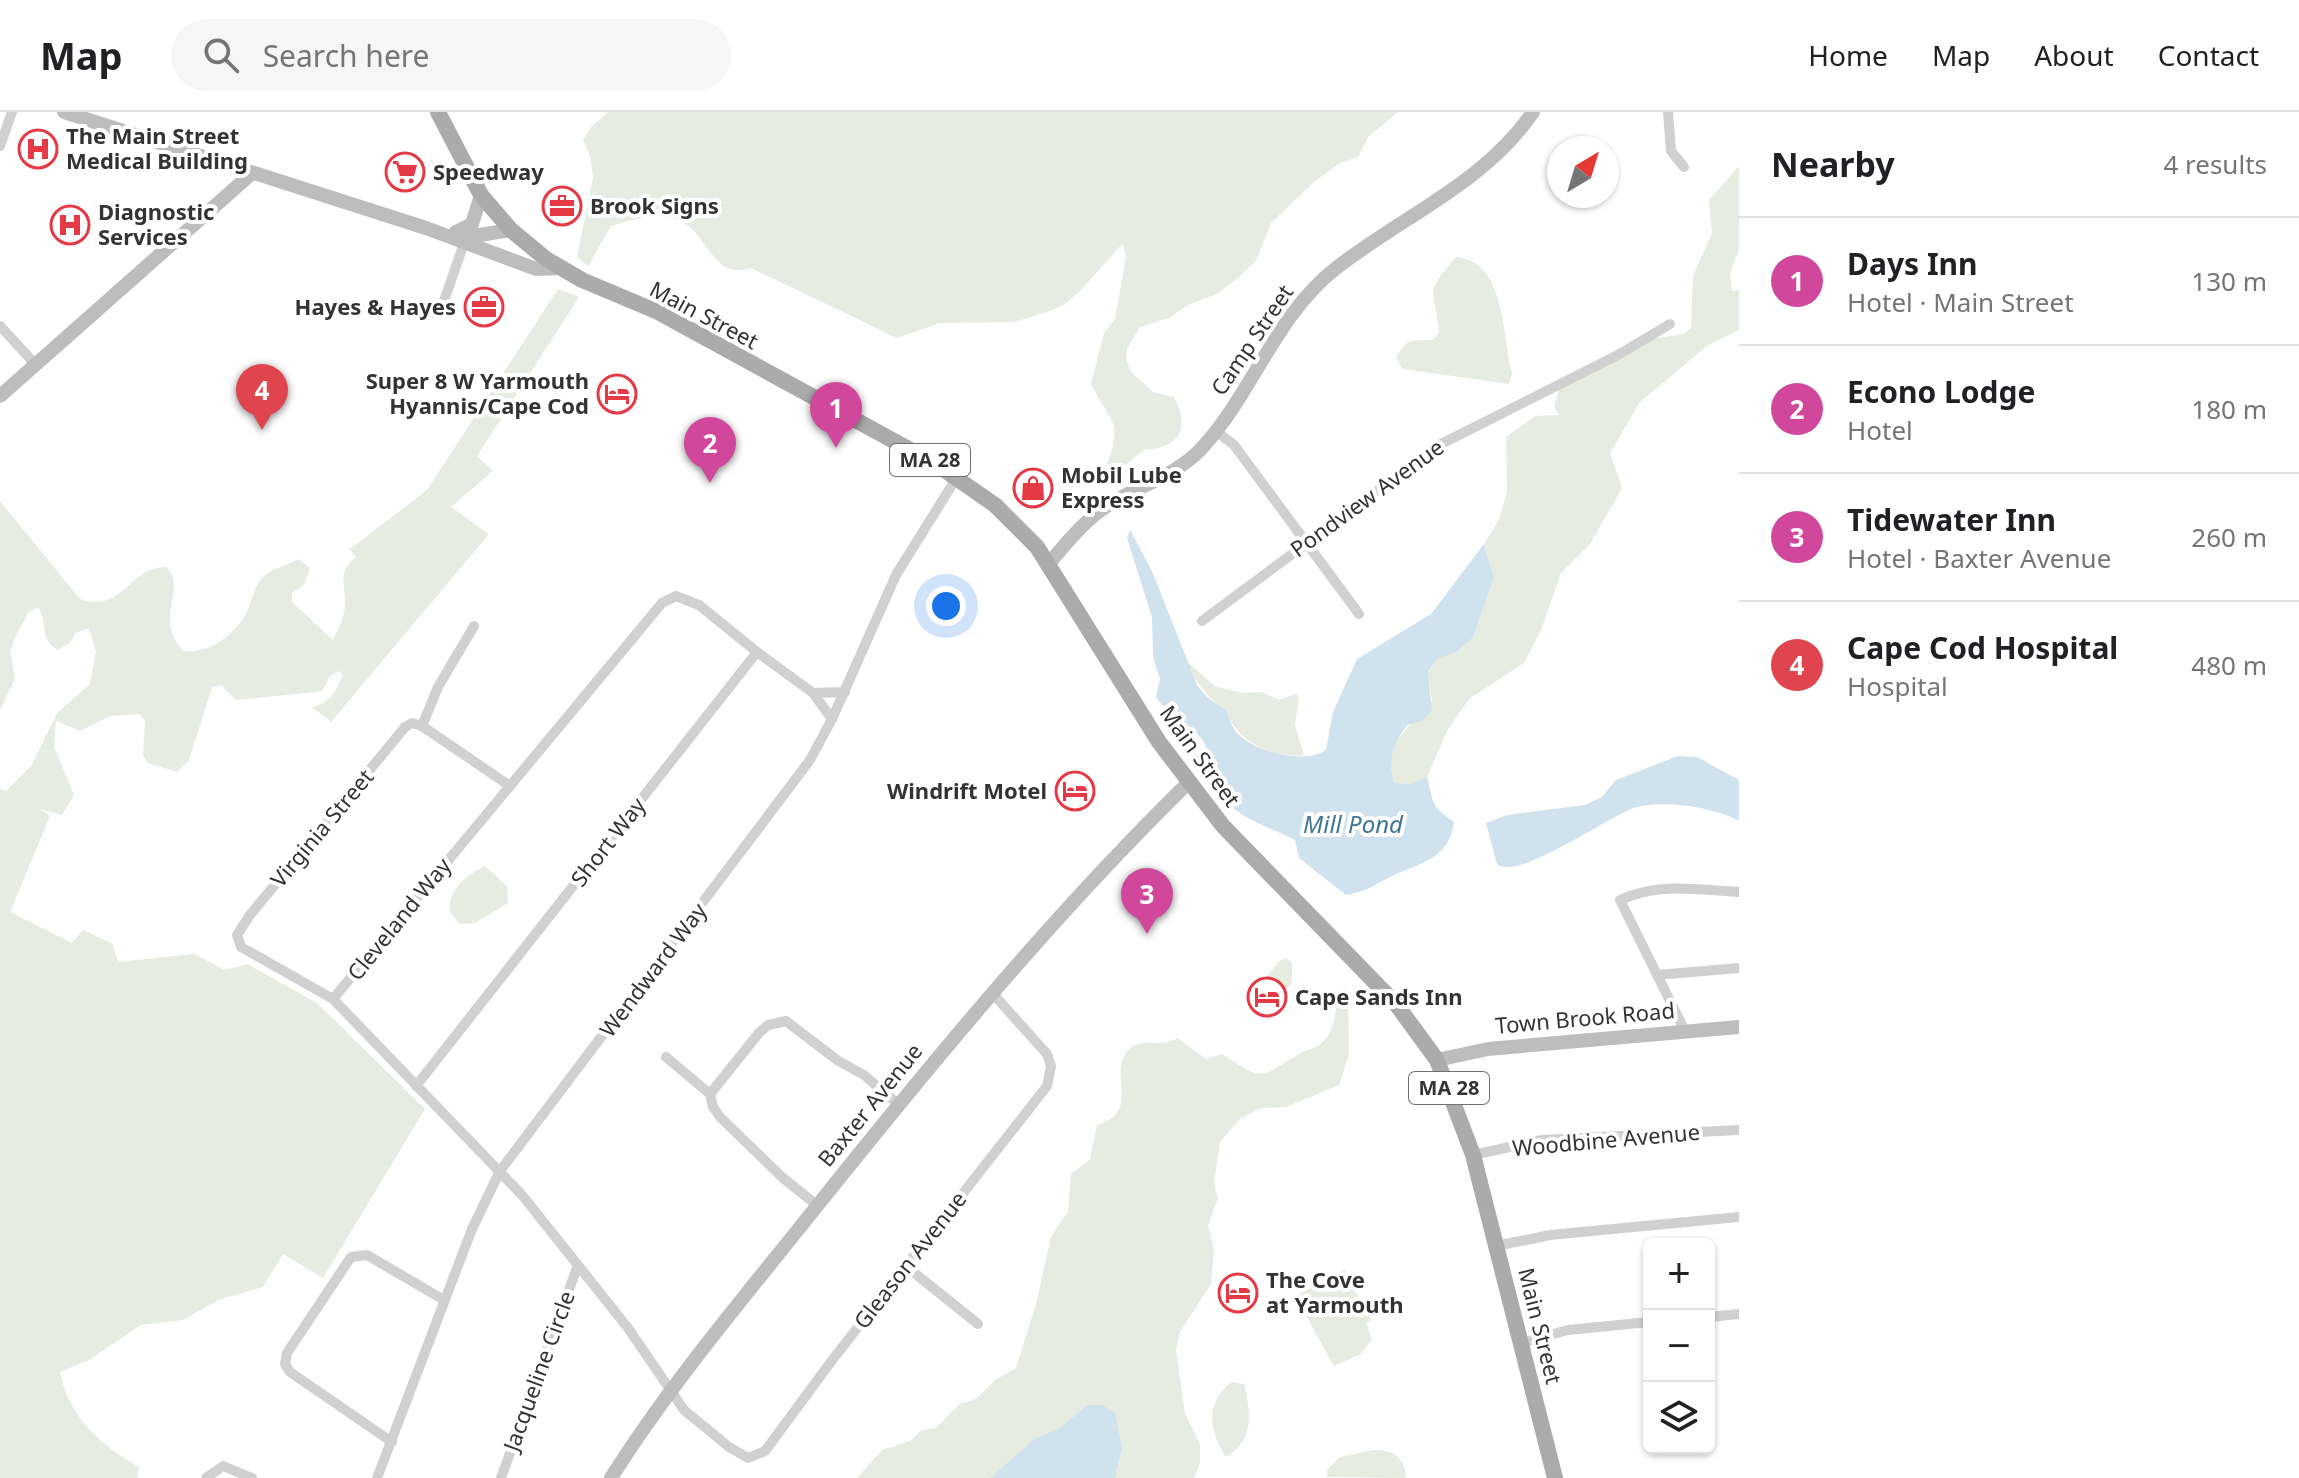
<!DOCTYPE html>
<meta charset="utf-8">
<style>
:root{--surface:#fff;--page:#f6f6f6;--text:#202124;--muted:#757577;--line:#e0e0e0;--accent:#e63946}
body{margin:0;font-family:"Noto Sans",sans-serif;background:var(--page);color:var(--text)}
.controls{position:absolute;right:24px;bottom:24px;display:grid;overflow:hidden;border-radius:12px;box-shadow:0 2px 6px #0004}
.controls button{width:72px;height:72px;display:grid;place-items:center;padding:0;border:0;border-bottom:2px solid var(--line);background:var(--surface);color:var(--text);font:40px sans-serif}
.compass{position:absolute;left:1547px;top:24px;width:72px;height:72px;border-radius:50%;background:var(--surface);box-shadow:0 2px 6px #0004;rotate:38deg}
.you{position:absolute;left:946px;top:494px;width:28px;height:28px;margin:-20px;border:6px solid #fff;border-radius:50%;background:#1a73e8;box-shadow:0 0 0 12px #1a73e833}
.badge{display:grid;place-items:center;width:52px;height:52px;border-radius:50%;background:var(--accent);color:#fff;font-size:26px;font-weight:700}
.pin{position:absolute;translate:-50% -66px;filter:drop-shadow(0 2px 4px #0008)}
.pin::after{content:'';position:absolute;top:42px;width:28px;height:24px;background:inherit;clip-path:polygon(0 0,100% 0,50% 100%)}
.list{margin:0;padding:0;list-style:none}
h2{display:flex;justify-content:space-between;align-items:center;height:104px;margin:0;padding:0 32px;font-size:34px}
h2 small{font-size:26px;font-weight:400;color:var(--muted)}
.list li{display:grid;grid-template-columns:52px 1fr auto;gap:24px;align-items:center;box-sizing:border-box;height:128px;padding:0 32px;border-top:2px solid var(--line)}
.list b{display:block;font-size:30px;white-space:nowrap}
.list p{margin:0;font-size:26px;white-space:nowrap;color:var(--muted)}
.list em{font-size:26px;font-style:normal;color:var(--muted)}
.icon{flex:none;width:44px;height:44px;fill:none;stroke:currentColor;stroke-width:2;stroke-linecap:round;stroke-linejoin:round}
.map{position:relative;flex:none;width:1739px;height:1366px;overflow:hidden}
header{display:flex;align-items:center;gap:48px;box-sizing:border-box;height:112px;padding:0 40px;background:var(--surface);border-bottom:2px solid var(--line)}
header strong{font-size:38px}
nav{display:flex;gap:44px;margin-inline-start:auto;font-size:28px}
.search{width:560px;height:72px;background:var(--page);display:flex;align-items:center;gap:20px;box-sizing:border-box;padding:0 28px;border-radius:44px;color:var(--muted);font-size:30px}
main{display:flex}
aside{flex:1;background:var(--surface)}
.map>svg:first-child{display:block}
.green{fill:#e6ecdf}
.water{fill:#cfe2ee}
.lines{fill:none;stroke-linecap:round;stroke-linejoin:round}
.street{stroke:#d0d0d0;stroke-width:10}
.secondary{stroke:#bdbdbd;stroke-width:14}
.primary{stroke:#ababab;stroke-width:16}
.labels{text-anchor:middle;stroke-width:8;stroke-linejoin:round;paint-order:stroke}
.shield{fill:#fff;stroke:#707070;stroke-width:2}
.shield-label{font-size:20px;font-weight:bold;fill:#333}
.poi-label{font-size:22px;font-weight:bold;fill:#333;stroke:#fff;text-anchor:start}
.street-label{font-size:22px;fill:#333;stroke:#fff}
.water-label{font-size:24px;font-style:italic;fill:#3f7597;stroke:#fff}
</style>
<header>
<strong>Map</strong>
<div class="search"><svg class="icon" aria-label="search" viewBox="0 0 24 24"><circle cx="10" cy="10" r="6"/><path d="M15 15l6 6"/></svg>Search here</div>
<nav><a>Home</a><a>Map</a><a>About</a><a>Contact</a></nav>
</header>
<main>
<div class="map">
<svg width="1739" height="1366" viewBox="0 0 1739 1366">
<rect width="100%" height="100%" fill="#fff"/>
<!-- green -->
<g class="green">
<path d="M608 0H1398L1368 25 1358 45 1340 51 1314 70 1271 111 1256 149 1238 166 1217 182 1188 193 1169 206 1140 215 1127 237 1126 247 1131 260 1153 280 1174 285C1185 306 1187 328 1159 336 1156 337 1148 337 1145 338 1135 343 1129 353 1118 357L1107 352C1124 307 1109 310 1091 272L1104 221 1115 207 1126 146 1123 131 1081 178 1065 192 1050 199 1014 210 940 211 897 226 751 156C714 168 710 127 684 111 663 98 633 107 611 114L588 154 577 145 593 66 591 47 583 28 591 15Z"/>
<path d="M1739 54V137L1730 161 1732 179 1739 178V218L1708 233 1640 290 1610 341 1622 376 1590 432 1561 461 1541 518 1524 551 1469 587 1447 619 1427 665 1411 672 1395 671C1380 632 1410 616 1432 589L1428 561 1438 546 1473 525 1494 466 1484 432 1499 408 1507 379 1506 325 1535 304 1559 303 1554 295 1560 275 1645 228 1683 222 1691 216 1693 164 1712 121 1709 88Z"/>
<path d="M1456 145C1507 150 1502 226 1512 261L1509 272 1403 257 1396 246C1407 225 1412 229 1433 228L1439 220C1435 171 1422 186 1456 145Z"/>
<path d="M558 177 579 185 477 344 493 359 451 395 489 422 331 610 312 595C331 591 335 580 343 563L339 559 330 564 323 578 316 580 236 588 221 573 212 575 189 648 177 660 148 651 143 643 145 608 139 602 110 604 80 619 56 609 54 635 74 683 62 703 40 697 50 704 10 800 72 831 83 818 113 832 118 850 194 842 225 858 247 852 317 891 425 997 323 1166 283 1142 263 1175 218 1188 183 1208 141 1213 89 1248 60 1260C68 1304 101 1334 139 1355L137 1366H0V677L6 679 32 653 57 601 90 572 96 540 89 516 75 521 70 531 58 538C39 528 48 509 38 495L28 501 16 523 10 539 15 567 0 598V389L80 487C123 502 131 453 166 455 189 478 152 504 183 539 209 543 237 522 248 497 253 485 254 474 264 464 272 456 287 454 298 447L310 456 304 473 292 481V490L333 528C339 516 345 505 345 491 345 471 337 461 356 445L350 437 427 378Z"/>
<path d="M1184 547 1215 574 1242 581 1262 580 1279 588 1296 582 1299 585 1295 613 1304 643C1272 647 1236 629 1226 598 1205 584 1196 570 1184 547Z"/>
<path d="M485 754 507 774 508 791 475 811 460 812 450 800C447 777 467 763 485 754Z"/>
<polygon points="1286,846 1292,851 1292,870 1273,894 1257,889 1256,879 1279,849"/>
<path d="M1344 875 1348 879 1349 943 1339 973 1286 995 1261 996 1240 1007 1220 1030 1214 1072 1218 1086 1208 1113 1214 1138 1211 1172 1180 1220 1176 1238 1185 1301 1200 1333V1351L1194 1366H1115L1122 1337 1087 1293 1060 1316 1034 1327 990 1366H857L882 1338 910 1329 922 1318 936 1316 959 1292 976 1287 995 1268 1016 1256 1036 1192 1051 1125 1068 1099 1071 1062 1090 1047 1097 1013C1143 1000 1106 961 1129 937 1142 924 1163 937 1177 926L1206 947 1222 942C1264 970 1259 966 1299 942 1312 935 1321 936 1329 922 1337 907 1334 892 1344 875Z"/>
<polygon points="1345,1158 1371,1208 1366,1211 1372,1227 1361,1242 1334,1254 1295,1184"/>
<path d="M1232 1270 1244 1272C1251 1302 1255 1327 1226 1345 1209 1320 1204 1290 1232 1270Z"/>
<path d="M1374 1338C1395 1338 1404 1345 1406 1366L1327 1365V1358L1340 1345Z"/>
</g>
<!-- water -->
<g class="water">
<path d="M1130 418 1152 459 1197 573 1207 585 1226 598C1230 606 1231 615 1237 621 1255 640 1304 653 1326 638L1333 600 1357 547 1431 502 1484 432 1494 466 1473 525 1455 541 1438 546 1428 560 1432 599 1422 609 1407 613C1394 632 1386 648 1395 671L1411 672 1427 665C1435 694 1429 692 1454 710 1449 750 1416 751 1386 767 1370 776 1366 779 1346 783L1299 746 1295 728C1263 712 1225 703 1212 667 1207 653 1211 639 1201 626 1189 611 1163 598 1156 585L1160 567 1153 545 1152 505 1127 426Z"/>
<path d="M1678 644 1697 645 1739 668V709C1714 695 1664 688 1637 695 1611 702 1518 770 1497 752L1486 711 1507 703 1585 693 1602 685 1616 668Z"/>
<polygon points="1087,1293 1102,1293 1115,1301 1122,1337 1115,1366 990,1366 1034,1327 1060,1316"/>
</g>
<g class="lines">
<!-- street -->
<g class="street">
<polyline points="1668,0 1671,39 1684,55"/>
<polyline points="0,34 12,0"/>
<polyline points="443,192 464,131"/>
<polyline points="0,214 36,253"/>
<polyline points="1216,319 1234,333 1359,502"/>
<polyline points="1202,509 1439,333 1618,243 1670,212"/>
<polyline points="757,540 699,493 676,484 662,491 333,887 522,1083 628,1216 684,1298 729,1335 748,1346 765,1339 833,1247 1047,974 1051,954 1047,942 994,883"/>
<polyline points="813,581 845,580"/>
<polyline points="422,614 438,575 474,514"/>
<polyline points="1657,863 1739,856"/>
<polyline points="333,887 241,835 237,823 250,803 405,615 412,611 422,614 510,674"/>
<path d="M1685 919 1620 788C1660 770 1696 778 1739 780"/>
<polyline points="666,945 710,982 713,995 720,1005 783,1066 818,1094"/>
<polyline points="416,974 757,540 813,581 832,607"/>
<polyline points="710,982 759,921 768,913 786,909 837,948 864,963 898,992"/>
<polyline points="1473,1043 1542,1028 1739,1018"/>
<polyline points="1496,1134 1550,1123 1739,1105"/>
<polyline points="907,1155 978,1212"/>
<polyline points="1709,1205 1739,1202"/>
<polyline points="1521,1231 1568,1218 1649,1210"/>
<polyline points="392,1330 290,1260 285,1252 287,1241 351,1145 367,1143 444,1188"/>
<polyline points="206,1366 223,1354 252,1366"/>
<polyline points="377,1366 472,1117 500,1059 810,648 832,607 896,463 957,365"/>
<polyline points="501,1366 578,1153"/>
</g>
<!-- secondary -->
<g class="secondary">
<polyline points="64,0 426,116 536,157 558,156"/>
<polyline points="456,120 473,124 511,118"/>
<polyline points="456,120 472,112 481,83"/>
<polyline points="0,284 251,62"/>
<path d="M1049 451C1066 432 1083 410 1104 396 1136 374 1175 365 1202 336 1252 282 1276 203 1335 157 1401 105 1485 71 1533 0"/>
<polyline points="1437,948 1488,937 1739,915"/>
<path d="M611 1366C669 1274 741 1189 809 1104 929 954 1052 804 1189 670"/>
</g>
<!-- primary -->
<polyline class="primary" points="438,0 481,83 511,118 546,147 582,168 658,200 936,352 995,393 1037,435 1159,630 1223,714 1396,892 1437,948 1473,1043 1555,1366"/>
</g>
<!-- icons -->
<defs>
<symbol id="hospital-ring" viewBox="-11 -11 22 22"><circle r="9.5" fill="#fff" stroke="#e63946" stroke-width="1.5"/><path d="M-5-5h3v3.5h4V-5h3V5h-3V1.5h-4V5h-3Z" fill="#e63946"/></symbol>
<symbol id="supermarket-ring" viewBox="-11 -11 22 22"><circle r="9.5" fill="#fff" stroke="#e63946" stroke-width="1.5"/><path d="M-6-5.5h2.5l.6 2H6L4.5 2H-2.5L-4.4-4H-6ZM-1.5 3.2a1.3 1.3 0 1 0 .1 0ZM3 3.2a1.3 1.3 0 1 0 .1 0Z" fill="#e63946"/></symbol>
<symbol id="office-ring" viewBox="-11 -11 22 22"><circle r="9.5" fill="#fff" stroke="#e63946" stroke-width="1.5"/><path d="M-6-3h4V-5.5h4V-3h4V5H-6ZM-1-4.5V-3h2v-1.5ZM-6 0V1H6V0Z" fill="#e63946"/></symbol>
<symbol id="hotel-ring" viewBox="-11 -11 22 22"><circle r="9.5" fill="#fff" stroke="#e63946" stroke-width="1.5"/><path d="M-6-4.5h1.5V1H6V5H4.5V3h-9V5H-6ZM-4 0a1.8 1.8 0 1 1 3.6 0ZM.5 0V-2.5h3Q6-2.5 6 0Z" fill="#e63946"/></symbol>
<symbol id="shop-ring" viewBox="-11 -11 22 22"><circle r="9.5" fill="#fff" stroke="#e63946" stroke-width="1.5"/><path d="M-5-2.5h2.3a2.7 3.5 0 0 1 5.4 0H5L5.5 6h-11ZM-1.5-2.5h3a1.5 2.3 0 0 0-3 0Z" fill="#e63946"/></symbol>
</defs>
<g fill-rule="evenodd">
<use href="#hospital-ring" x="16" y="15" width="44" height="44"/>
<use href="#supermarket-ring" x="383" y="38" width="44" height="44"/>
<use href="#office-ring" x="540" y="72" width="44" height="44"/>
<use href="#hospital-ring" x="48" y="91" width="44" height="44"/>
<use href="#office-ring" x="462" y="173" width="44" height="44"/>
<use href="#hotel-ring" x="595" y="260" width="44" height="44"/>
<use href="#shop-ring" x="1011" y="354" width="44" height="44"/>
<use href="#hotel-ring" x="1053" y="657" width="44" height="44"/>
<use href="#hotel-ring" x="1245" y="863" width="44" height="44"/>
<use href="#hotel-ring" x="1216" y="1159" width="44" height="44"/>
</g>
<g class="labels">
<!-- shield labels -->
<g class="shield">
<rect x="890" y="332" width="80" height="32" rx="6"/>
<rect x="1409" y="960" width="80" height="32" rx="6"/>
</g>
<g class="shield-label">
<text x="930" y="355">MA 28</text>
<text x="1449" y="983">MA 28</text>
</g>
<!-- poi labels -->
<g class="poi-label">
<text x="66" y="32">The Main Street<tspan x="66" dy="25">Medical Building</tspan></text>
<text x="433" y="68">Speedway</text>
<text x="590" y="102">Brook Signs</text>
<text x="98" y="108">Diagnostic<tspan x="98" dy="25">Services</tspan></text>
<text x="456" y="203" text-anchor="end">Hayes &amp; Hayes</text>
<text x="589" y="277" text-anchor="end">Super 8 W Yarmouth<tspan x="589" dy="25">Hyannis/Cape Cod</tspan></text>
<text x="1061" y="371">Mobil Lube<tspan x="1061" dy="25">Express</tspan></text>
<text x="1047" y="687" text-anchor="end">Windrift Motel</text>
<text x="1295" y="893">Cape Sands Inn</text>
<text x="1266" y="1176">The Cove<tspan x="1266" dy="25">at Yarmouth</tspan></text>
</g>
<!-- street labels -->
<g class="street-label">
<text transform="translate(704 203) rotate(28)" y="8">Main Street</text>
<text transform="translate(1252 228) rotate(-56)" y="8">Camp Street</text>
<text transform="translate(1367 386) rotate(-36)" y="8">Pondview Avenue</text>
<text transform="translate(1200 644) rotate(54)" y="8">Main Street</text>
<text transform="translate(322 716) rotate(-50)" y="8">Virginia Street</text>
<text transform="translate(608 730) rotate(-52)" y="8">Short Way</text>
<text transform="translate(399 807) rotate(-51)" y="8">Cleveland Way</text>
<text transform="translate(653 858) rotate(-53)" y="8">Wendward Way</text>
<text transform="translate(1585 906) rotate(-5)" y="8">Town Brook Road</text>
<text transform="translate(870 993) rotate(-51)" y="8">Baxter Avenue</text>
<text transform="translate(1606 1028) rotate(-5)" y="8">Woodbine Avenue</text>
<text transform="translate(910 1148) rotate(-52)" y="8">Gleason Avenue</text>
<text transform="translate(1540 1214) rotate(76)" y="8">Main Street</text>
<text transform="translate(539 1259) rotate(-70)" y="8">Jacqueline Circle</text>
</g>
<!-- water labels -->
<g class="water-label">
<text x="1353" y="721">Mill Pond</text>
</g>
</g>
</svg>
<div class="controls">
<button>+</button>
<button>−</button>
<button><svg class="icon" aria-label="layers" viewBox="0 0 24 24"><path d="M12 4l9 5-9 5-9-5zM3 14l9 5 9-5"/></svg></button>
</div>
<svg class="compass" viewBox="-18 -18 36 36"><path d="M0-13l5 13h-10z" fill="#e53935"/><path d="M0 13l5-13h-10z" fill="#757577"/></svg>
<div class="you"></div>
<div class="pin badge" style="left:836px;top:336px;background:#d1479c">1</div>
<div class="pin badge" style="left:710px;top:371px;background:#d1479c">2</div>
<div class="pin badge" style="left:1147px;top:822px;background:#d1479c">3</div>
<div class="pin badge" style="left:262px;top:318px;background:#e0444e">4</div>
</div>
<aside>
<h2>Nearby<small>4 results</small></h2>
<ul class="list">
<li><span class="badge" style="background:#d1479c">1</span><div><b>Days Inn</b><p>Hotel · Main Street</p></div><em>130 m</em></li>
<li><span class="badge" style="background:#d1479c">2</span><div><b>Econo Lodge</b><p>Hotel</p></div><em>180 m</em></li>
<li><span class="badge" style="background:#d1479c">3</span><div><b>Tidewater Inn</b><p>Hotel · Baxter Avenue</p></div><em>260 m</em></li>
<li><span class="badge" style="background:#e0444e">4</span><div><b>Cape Cod Hospital</b><p>Hospital</p></div><em>480 m</em></li>
</ul>
</aside>
</main>
